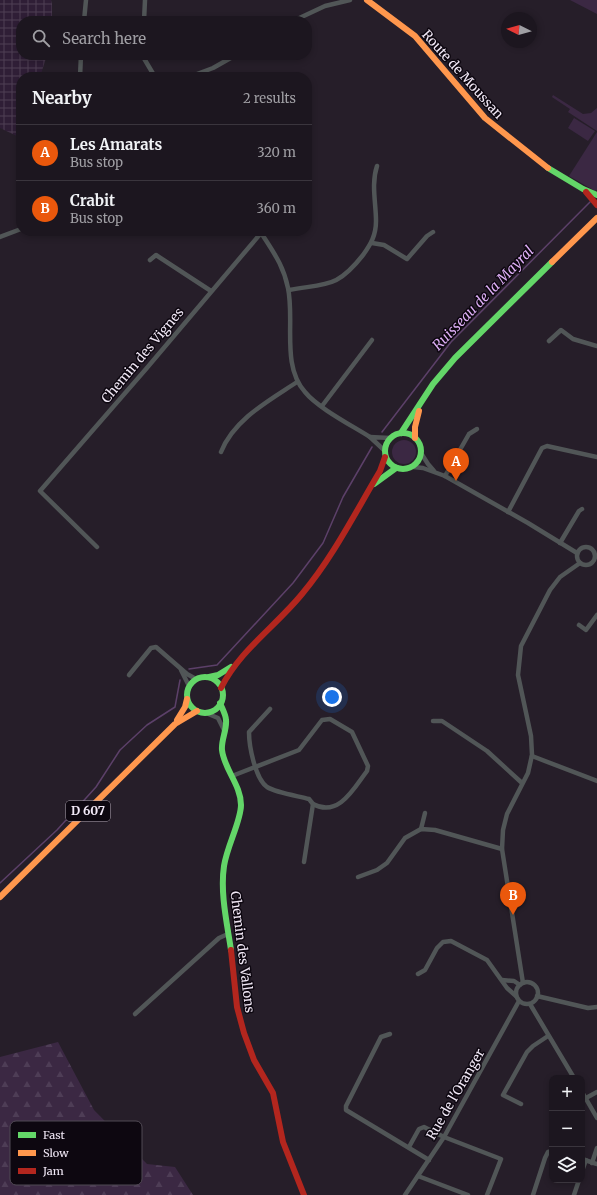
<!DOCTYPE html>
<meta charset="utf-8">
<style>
:root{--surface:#1c161f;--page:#251f28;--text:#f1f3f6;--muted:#a09fa4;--line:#3a353d;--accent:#ea580c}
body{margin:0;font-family:Merriweather,serif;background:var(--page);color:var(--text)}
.controls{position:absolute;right:12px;bottom:12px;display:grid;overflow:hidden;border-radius:8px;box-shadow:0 2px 6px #0003}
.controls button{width:36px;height:36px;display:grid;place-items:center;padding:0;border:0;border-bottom:1px solid var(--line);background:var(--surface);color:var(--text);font:20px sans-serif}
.compass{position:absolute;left:501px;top:12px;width:36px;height:36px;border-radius:50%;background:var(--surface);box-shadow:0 2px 6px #0003;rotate:275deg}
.you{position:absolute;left:332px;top:697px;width:14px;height:14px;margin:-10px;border:3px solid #fff;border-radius:50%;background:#1a73e8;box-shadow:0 0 0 6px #1a73e833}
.badge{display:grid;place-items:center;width:26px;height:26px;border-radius:50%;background:var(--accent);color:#fff;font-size:13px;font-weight:700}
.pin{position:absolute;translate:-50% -33px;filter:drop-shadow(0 1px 2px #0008)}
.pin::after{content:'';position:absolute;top:21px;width:14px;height:12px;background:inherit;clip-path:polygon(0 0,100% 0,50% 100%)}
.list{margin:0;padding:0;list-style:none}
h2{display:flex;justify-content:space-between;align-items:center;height:52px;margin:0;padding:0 16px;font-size:17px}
h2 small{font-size:13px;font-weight:400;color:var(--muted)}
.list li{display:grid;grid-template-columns:26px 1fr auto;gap:12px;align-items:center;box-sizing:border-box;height:56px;padding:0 16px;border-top:1px solid var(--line)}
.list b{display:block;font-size:15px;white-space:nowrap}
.list p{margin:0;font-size:13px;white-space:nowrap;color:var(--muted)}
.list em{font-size:13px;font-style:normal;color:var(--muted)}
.icon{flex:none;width:22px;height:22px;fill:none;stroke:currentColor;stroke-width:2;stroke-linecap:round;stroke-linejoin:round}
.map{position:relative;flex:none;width:597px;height:1195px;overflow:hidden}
.search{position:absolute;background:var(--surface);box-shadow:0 2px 6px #0003;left:16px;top:16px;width:296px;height:44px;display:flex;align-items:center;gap:10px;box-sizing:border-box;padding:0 14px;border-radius:16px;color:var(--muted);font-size:15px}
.panel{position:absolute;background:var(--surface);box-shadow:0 2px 6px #0003;left:16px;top:72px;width:296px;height:164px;border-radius:16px}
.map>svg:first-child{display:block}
.industrial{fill:url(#industrial-grid)}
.green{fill:#3b2843}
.forest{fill:url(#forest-firs)}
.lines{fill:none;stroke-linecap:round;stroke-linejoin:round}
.stream{stroke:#5c4069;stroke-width:1.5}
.street{stroke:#515657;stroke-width:4.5}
.fast{stroke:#63d668;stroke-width:6}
.slow{stroke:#ff974d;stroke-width:6}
.jam{stroke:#b3261e;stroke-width:6}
.labels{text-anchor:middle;stroke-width:3;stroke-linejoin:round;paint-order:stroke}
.shield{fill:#0d0710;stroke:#ada4b1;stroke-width:1}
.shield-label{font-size:12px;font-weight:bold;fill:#f1e8f6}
.street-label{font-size:13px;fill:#f1e8f6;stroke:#0d0710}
.water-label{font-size:14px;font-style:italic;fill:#deaff6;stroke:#0d0710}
.key{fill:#0d0710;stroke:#514a55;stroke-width:1}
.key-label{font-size:11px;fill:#f1e8f6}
</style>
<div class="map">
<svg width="597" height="1195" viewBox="0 0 597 1195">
<defs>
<pattern id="industrial-grid" width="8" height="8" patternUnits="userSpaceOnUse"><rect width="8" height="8" fill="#2f1e36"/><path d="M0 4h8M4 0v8" fill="none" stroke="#4e3f54"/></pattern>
<pattern id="forest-firs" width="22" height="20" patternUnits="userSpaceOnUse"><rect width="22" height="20" fill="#3b2843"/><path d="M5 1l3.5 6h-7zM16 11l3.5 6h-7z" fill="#4e3d56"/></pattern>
</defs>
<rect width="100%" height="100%" fill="#261e29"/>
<!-- industrial -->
<polygon class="industrial" points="0,0 51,0 52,4 52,21 21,21 21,55 47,55 40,77 21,77 21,138 0,128"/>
<!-- green -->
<g class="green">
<polygon points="570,0 597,0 597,14"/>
<polygon points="553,95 583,114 591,113 597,108 597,131 568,112 570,109 552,97"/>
<polygon points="574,118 595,131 588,141 568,128"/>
<polygon points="597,132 597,190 595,191 569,176"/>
<circle cx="404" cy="452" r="12"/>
</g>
<!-- forest -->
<polygon class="forest" points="58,1042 94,1110 147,1164 175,1167 193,1195 0,1195 0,1057"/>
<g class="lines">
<!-- stream -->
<g class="stream">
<polyline points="382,432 451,342 590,202"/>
<polyline points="189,669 217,665 293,583 323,543 343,497 372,447"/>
<polyline points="0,883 57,830 96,787 120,750 147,725 175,707 180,680"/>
</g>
<!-- street -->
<g class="street">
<polyline points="84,21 86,0"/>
<polyline points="144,21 145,0"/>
<polyline points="293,21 325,6 350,0"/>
<polyline points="142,55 155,77"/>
<polyline points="80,77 81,55"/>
<polyline points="189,77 213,68 236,55"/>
<path d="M260 231C273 252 283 264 288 288 295 321 281 365 305 392 318 408 351 425 370 437"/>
<polyline points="0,237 21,229"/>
<polyline points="372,243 384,245 407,259 427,236 433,232"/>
<polyline points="150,260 156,255 211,291"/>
<path d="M289 290C328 283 337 288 363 255 371 244 376 235 376 221 376 203 371 184 377 166"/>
<polyline points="549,341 561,330 573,339 597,346"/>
<polyline points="322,406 372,340"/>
<polyline points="385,451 370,437 390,438"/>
<path d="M221 452C234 419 270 400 297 382"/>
<polyline points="421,453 428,464 434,471"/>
<polyline points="413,467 423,468 445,476 528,523 577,553"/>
<polyline points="445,476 469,434 477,429"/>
<polyline points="508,512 542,448 547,446 597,457"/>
<polyline points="560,543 579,511 582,509"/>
<circle cx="586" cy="556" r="9"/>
<polyline points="97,547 40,491 146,369 261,233"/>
<polyline points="579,625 586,630 597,615"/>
<polyline points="181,670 189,686"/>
<polyline points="129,675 151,648 156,647 187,674 196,679"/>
<path d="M270 709 249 732C249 746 255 778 267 787 277 793 298 796 309 799L313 804 304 862"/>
<polyline points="206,713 218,718 224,730"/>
<polyline points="433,721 442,721 487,751 522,783"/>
<polyline points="532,756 597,781"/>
<path d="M232 776 299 750 322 720 330 719 352 732 368 766 367 771C354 788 339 818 313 804"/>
<polyline points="421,829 425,813"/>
<polyline points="358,877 377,870 387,863 405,838 421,829 435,830 502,849"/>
<polyline points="418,974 425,970 437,948 443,942 451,941 487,960 507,988 516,996"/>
<polyline points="502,980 514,981 520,985"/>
<circle cx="527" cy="993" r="11"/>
<polyline points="523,983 502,849 503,830 507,814 528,773 532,755 531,736 518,675 521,646 550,590 560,577 580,563"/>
<polyline points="537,996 588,1008 597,1007"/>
<polyline points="530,1004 574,1078"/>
<polyline points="135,1014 219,938 228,934"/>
<polyline points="390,1034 381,1037 346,1106 346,1110 429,1160"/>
<polyline points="582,1092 597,1118"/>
<polyline points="586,1098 597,1092"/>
<polyline points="521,1104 503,1095 527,1052 533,1046 548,1036"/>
<polyline points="409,1147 419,1129 424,1127 444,1137 501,1159 487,1195"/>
<polyline points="582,1159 597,1164"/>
<polyline points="592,1163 597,1148"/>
<polyline points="582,1171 586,1160"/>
<polyline points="418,1176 468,1195"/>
<polyline points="405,1195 444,1137 519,1001"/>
<polyline points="533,1195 545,1158 548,1152 552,1151"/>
<polyline points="574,1195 579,1180"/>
</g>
<!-- fast -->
<g class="fast">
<polyline points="548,168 583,189 597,195"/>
<polyline points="401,433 433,384 455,358 552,262"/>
<circle cx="403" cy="451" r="18"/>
<polyline points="374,484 396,468"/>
<polyline points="209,677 218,675 231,667"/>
<circle cx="205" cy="695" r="18"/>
<path d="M220 703C222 708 226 715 226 720 227 730 221 740 222 750 224 769 241 785 241 805 241 821 227 846 224 866 220 893 227 923 231 950"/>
</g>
<!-- slow -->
<g class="slow">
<polyline points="367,0 415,36 485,118 548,168"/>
<polyline points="552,262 597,218"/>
<polyline points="415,438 415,427 419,411"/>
<polyline points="177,720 185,707 187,699"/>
<polyline points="0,897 175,724 197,711"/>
</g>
<!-- jam -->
<g class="jam">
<polyline points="586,192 597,205"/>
<path d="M221 688C240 650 275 627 302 594 333 557 355 513 380 471L385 457"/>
<polyline points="231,950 237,1007 244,1033 254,1060 273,1093 283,1142 304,1195"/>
</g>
</g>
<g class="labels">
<!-- shield labels -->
<rect class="shield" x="66" y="801" width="44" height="20" rx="3"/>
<g class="shield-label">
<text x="88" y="815">D 607</text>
</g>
<!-- street labels -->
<g class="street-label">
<text transform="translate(463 74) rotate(48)" y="5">Route de Moussan</text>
<text transform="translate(142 355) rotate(-50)" y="5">Chemin des Vignes</text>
<text transform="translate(243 952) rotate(83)" y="5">Chemin des Vallons</text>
<text transform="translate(455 1094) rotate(-60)" y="5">Rue de l'Oranger</text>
</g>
<!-- water labels -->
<g class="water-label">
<text transform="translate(483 298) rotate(-46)" y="5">Ruisseau de la Mayral</text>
</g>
</g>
<!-- legend -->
<rect x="10" y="1121" width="132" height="64" rx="6" class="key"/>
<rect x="18" y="1132" width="18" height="6" fill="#63d668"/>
<rect x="18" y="1150" width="18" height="6" fill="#ff974d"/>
<rect x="18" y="1168" width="18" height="6" fill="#b3261e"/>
<g class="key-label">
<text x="43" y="1139">Fast</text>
<text x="43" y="1157">Slow</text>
<text x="43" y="1175">Jam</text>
</g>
</svg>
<div class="controls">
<button>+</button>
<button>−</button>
<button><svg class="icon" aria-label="layers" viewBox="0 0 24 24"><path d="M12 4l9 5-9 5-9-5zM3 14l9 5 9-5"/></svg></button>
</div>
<svg class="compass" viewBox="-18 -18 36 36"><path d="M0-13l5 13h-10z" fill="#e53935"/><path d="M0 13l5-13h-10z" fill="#a09fa4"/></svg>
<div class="you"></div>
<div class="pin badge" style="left:456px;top:481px">A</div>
<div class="pin badge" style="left:513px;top:915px">B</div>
<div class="search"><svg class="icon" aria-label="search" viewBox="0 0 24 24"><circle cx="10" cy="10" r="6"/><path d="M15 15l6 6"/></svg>Search here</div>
<section class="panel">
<h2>Nearby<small>2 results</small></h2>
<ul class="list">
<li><span class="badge">A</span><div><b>Les Amarats</b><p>Bus stop</p></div><em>320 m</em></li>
<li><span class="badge">B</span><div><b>Crabit</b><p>Bus stop</p></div><em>360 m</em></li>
</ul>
</section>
</div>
